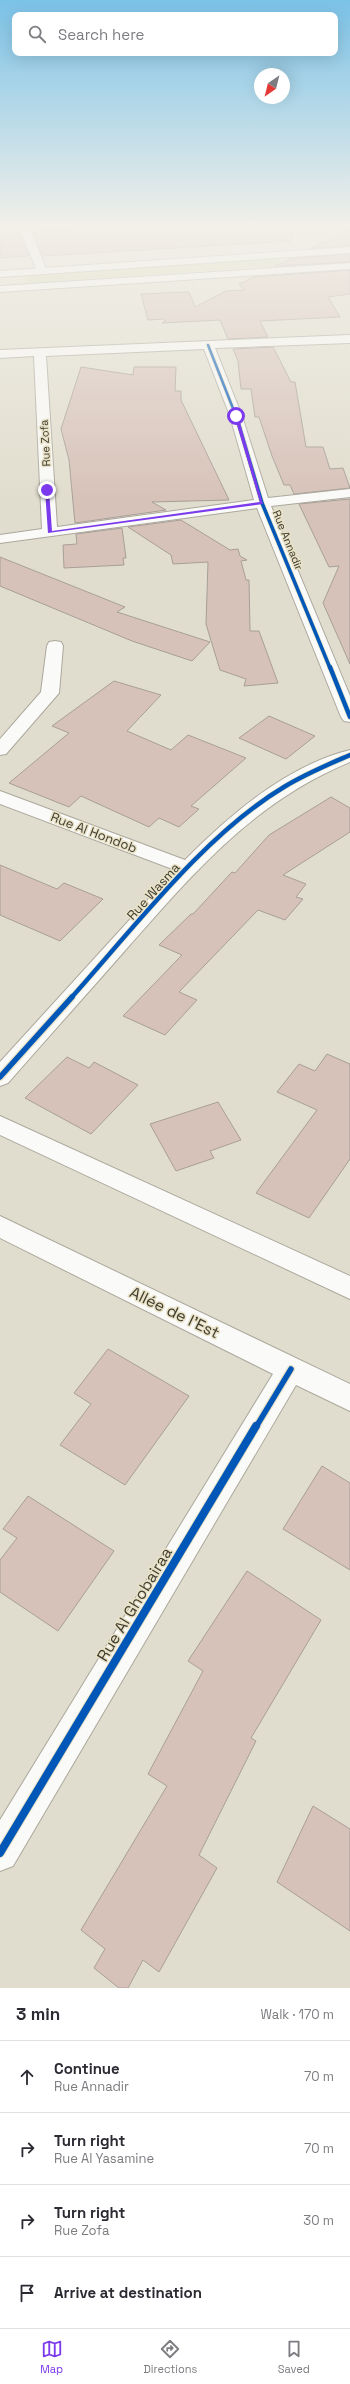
<!DOCTYPE html>
<meta charset="utf-8">
<style>
:root{--surface:#fff;--page:#f7f7f7;--text:#2b2b33;--muted:#7c7c81;--line:#e1e1e2;--accent:#7c3aed}
body{margin:0;font-family:"Space Grotesk",sans-serif;background:var(--page);color:var(--text)}
.compass{position:absolute;left:254px;top:68px;width:36px;height:36px;border-radius:50%;background:var(--surface);box-shadow:0 4px 16px #0002;rotate:215deg}
.stop{position:absolute;width:12px;height:12px;margin:-9px;border:3px solid #7c3aed;border-radius:50%;background:#fff}
.stop.end{background:#7c3aed;border-color:#fff;box-shadow:0 1px 4px #0008}
.list{margin:0;padding:0;list-style:none}
h2{display:flex;justify-content:space-between;align-items:center;height:52px;margin:0;padding:0 16px;font-size:17px}
h2 small{font-size:13px;font-weight:400;color:var(--muted)}
.list li{display:grid;grid-template-columns:26px 1fr auto;gap:12px;align-items:center;box-sizing:border-box;height:72px;padding:0 16px;border-top:1px solid var(--line)}
.list b{display:block;font-size:15px;white-space:nowrap}
.list p{margin:0;font-size:13px;white-space:nowrap;color:var(--muted)}
.list em{font-size:13px;font-style:normal;color:var(--muted)}
.icon{flex:none;width:22px;height:22px;fill:none;stroke:currentColor;stroke-width:2;stroke-linecap:round;stroke-linejoin:round}
.map{position:relative;flex:none;width:350px;height:1988px;overflow:hidden}
.search{position:absolute;background:var(--surface);box-shadow:0 4px 16px #0002;left:12px;right:12px;top:12px;height:44px;display:flex;align-items:center;gap:10px;box-sizing:border-box;padding:0 14px;border-radius:8px;color:var(--muted);font-size:15px}
.sheet{height:340px;background:var(--surface)}
nav{display:flex;justify-content:space-around;align-items:center;box-sizing:border-box;height:56px;border-top:1px solid var(--line);background:var(--surface);font-size:11px;color:var(--muted)}
nav a{display:grid;justify-items:center;gap:2px}
nav .on{color:var(--accent)}
.map>svg:first-child{display:block}
.green{fill:#d2d8ad}
.building{fill:#d7c2b9;stroke:#a79f98}
.lines{fill:none;stroke-linecap:round;stroke-linejoin:round}
.street-casing{stroke:#aba89c;stroke-width:2}
.primary-casing{stroke:#aba89c;stroke-width:2}
.street{fill:#fafaf8;fill-rule:evenodd}
.primary{fill:#fafaf8;fill-rule:evenodd}
.cycleway-far4-casing{stroke:#e9e2c6;stroke-width:4}
.cycleway-far3-casing{stroke:#e9e2c6;stroke-width:5}
.cycleway-far2-casing{stroke:#e9e2c6;stroke-width:6}
.cycleway-far1-casing{stroke:#e9e2c6;stroke-width:8}
.cycleway-casing{stroke:#e9e2c6;stroke-width:10}
.cycleway-far4{stroke:#0057b8;stroke-width:2.5}
.cycleway-far3{stroke:#0057b8;stroke-width:3.5}
.cycleway-far2{stroke:#0057b8;stroke-width:4.5}
.cycleway-far1{stroke:#0057b8;stroke-width:5.5}
.cycleway{stroke:#0057b8;stroke-width:8}
.route{fill:#7c3aed}
.labels{text-anchor:middle;stroke-width:3;stroke-linejoin:round;paint-order:stroke}
.far-street-label{font-size:11px;fill:#3f3c31;stroke:#e9e2c6}
.street-label{font-size:13px;fill:#3f3c31;stroke:#e9e2c6}
.near-street-label{font-size:16px;fill:#3f3c31;stroke:#e9e2c6}
</style>
<div class="map">
<svg width="350" height="1988" viewBox="0 0 350 1988">
<rect width="100%" height="100%" fill="#e1ddce"/>
<!-- green -->
<polygon class="green" points="278,258 284,265 28,283 25,276"/>
<!-- building -->
<g class="building">
<polygon points="192,223 291,223 292,241 42,256 33,233 83,228 163,225 164,227"/>
<polygon points="350,229 350,246 311,248"/>
<polygon points="20,234 29,256 0,258 0,236"/>
<polygon points="350,254 350,262 275,266 290,259"/>
<polygon points="350,270 350,294 328,297 340,317 260,321 268,337 228,339 220,320 162,323 165,322 164,319 148,320 141,294 189,292 195,307 226,291 244,290 239,284 254,277"/>
<polygon points="273,347 291,382 295,382 306,447 323,447 330,469 343,468 350,488 294,494 290,485 284,485 272,456 259,417 255,417 251,389 241,389 238,361 233,349"/>
<polygon points="81,367 133,375 134,367 176,367 175,391 181,391 181,400 229,500 152,502 166,510 75,523 69,460 61,429"/>
<polygon points="350,499 350,664 323,603 339,566 329,567 299,504"/>
<polygon points="181,520 230,550 238,549 240,556 247,560 241,561 246,580 249,580 250,631 259,631 278,683 244,686 246,679 220,670 206,624 208,562 173,564 171,555 128,527"/>
<polygon points="122,528 126,558 123,558 124,565 64,568 63,545 77,544 76,534"/>
<polygon points="0,557 125,607 117,612 210,642 192,661 132,641 0,586"/>
<polygon points="114,681 161,695 127,731 171,750 188,735 246,758 191,806 199,809 179,827 159,818 149,827 81,796 69,807 9,783 69,733 52,726"/>
<polygon points="269,716 315,736 286,759 239,738"/>
<polygon points="331,797 350,808 350,832 283,875 306,884 296,897 303,899 285,920 258,910 179,992 197,1000 165,1035 123,1016 182,955 159,945 191,914 193,914 232,872 235,873 269,835"/>
<polygon points="0,865 57,889 64,883 103,899 60,941 0,915"/>
<polygon points="327,1054 350,1064 350,1159 309,1218 256,1193 317,1110 277,1092 299,1064 315,1071"/>
<polygon points="67,1057 89,1068 94,1062 138,1085 91,1134 25,1098"/>
<polygon points="218,1102 241,1140 210,1151 214,1158 176,1171 150,1124"/>
<polygon points="108,1349 189,1396 125,1485 60,1445 91,1404 74,1393"/>
<polygon points="322,1466 350,1483 350,1570 283,1529"/>
<polygon points="28,1496 114,1551 58,1631 0,1592 0,1560 17,1538 3,1529"/>
<polygon points="247,1571 321,1620 251,1738 256,1741 199,1855 217,1868 159,1972 143,1960 128,1988 119,1988 94,1968 105,1949 81,1930 167,1786 148,1774 203,1671 188,1661"/>
<polygon points="313,1806 350,1829 350,1931 277,1882"/>
</g>
<g class="lines">
<defs>
<g id="street">
<polygon points="17,223 89,223 84,226 30,229 47,271 42,274 37,271 20,230 0,231 0,225"/>
<path d="M350 335V343L215 348 242 416 268 498 350 489V497L271 506 350 696V722L344 721 341 717 257 508 0 543V535L42 529 34 356 0 358V350ZM204 349 230 416 254 500 57 527 46 356Z"/>
<polygon points="55,641 61,642 63,646 59,693 6,754 0,755 0,739 41,692 47,646 49,642"/>
<path d="M350 750V762C254 802 196 870 129 946 89 992 48 1037 8 1083L0 1086V1062L175 870 0 804V791L185 860C229 815 288 765 350 750Z"/>
<polygon points="0,1116 350,1276 350,1299 0,1135"/>
<polygon points="0,1216 350,1384 350,1411 296,1385 13,1866 0,1871 0,1820 273,1374 0,1238"/>
</g>
<g id="primary">
<polygon points="350,247 350,253 0,277 0,271"/>
<polygon points="350,263 350,269 0,292 0,286"/>
</g>
</defs>
<!-- street casing -->
<use href="#street" class="street-casing"/>
<!-- primary casing -->
<use href="#primary" class="primary-casing"/>
<!-- street -->
<use href="#street" class="street"/>
<!-- primary -->
<use href="#primary" class="primary"/>
<defs>
<polyline id="cycleway-far4" points="208,345 236,416"/>
<polyline id="cycleway-far3" points="236,415 262,503 330,668"/>
<g id="cycleway-far2">
<polyline points="330,667 350,717"/>
<path d="M71 998C133 929 205 834 284 787 305 774 327 765 350 755"/>
</g>
<g id="cycleway-far1">
<polyline points="0,1077 72,997"/>
<polyline points="256,1427 291,1369"/>
</g>
<polyline id="cycleway" points="0,1853 256,1426"/>
</defs>
<!-- cycleway-far4 casing -->
<use href="#cycleway-far4" class="cycleway-far4-casing"/>
<!-- cycleway-far3 casing -->
<use href="#cycleway-far3" class="cycleway-far3-casing"/>
<!-- cycleway-far2 casing -->
<use href="#cycleway-far2" class="cycleway-far2-casing"/>
<!-- cycleway-far1 casing -->
<use href="#cycleway-far1" class="cycleway-far1-casing"/>
<!-- cycleway casing -->
<use href="#cycleway" class="cycleway-casing"/>
<!-- cycleway-far4 -->
<use href="#cycleway-far4" class="cycleway-far4"/>
<!-- cycleway-far3 -->
<use href="#cycleway-far3" class="cycleway-far3"/>
<!-- cycleway-far2 -->
<use href="#cycleway-far2" class="cycleway-far2"/>
<!-- cycleway-far1 -->
<use href="#cycleway-far1" class="cycleway-far1"/>
<!-- cycleway -->
<use href="#cycleway" class="cycleway"/>
</g>
<!-- sky -->
<linearGradient id="sky" x2="0" y2="1"><stop stop-color="#7bc2e7"/><stop offset="0.45" stop-color="#f2f0e9"/><stop offset="1" stop-color="#f2f0e9" stop-opacity="0"/></linearGradient>
<rect width="350" height="501" fill="url(#sky)"/>
<!-- route -->
<polygon class="route" points="234,415 238,416 263,504 48,533 45,490 47,488 49,490 52,531 260,502"/>
<g class="labels">
<!-- far-street labels -->
<g class="far-street-label">
<text transform="translate(45 443) rotate(-93)" y="4">Rue Zofa</text>
<text transform="translate(288 540) rotate(68)" y="4">Rue Annadir</text>
</g>
<!-- street labels -->
<g class="street-label">
<text transform="translate(94 832) rotate(21)" y="5">Rue Al Hondob</text>
<text transform="translate(153 891) rotate(-48)" y="5">Rue Wasma</text>
</g>
<!-- near-street labels -->
<g class="near-street-label">
<text transform="translate(175 1312) rotate(26)" y="6">Allée de l'Est</text>
<text transform="translate(134 1604) rotate(-59)" y="6">Rue Al Ghobairaa</text>
</g>
</g>
</svg>
<svg class="compass" viewBox="-18 -18 36 36"><path d="M0-13l5 13h-10z" fill="#e53935"/><path d="M0 13l5-13h-10z" fill="#7c7c81"/></svg>
<div class="stop" style="left:236px;top:416px"></div>
<div class="stop end" style="left:47px;top:490px"></div>
<div class="search"><svg class="icon" aria-label="search" viewBox="0 0 24 24"><circle cx="10" cy="10" r="6"/><path d="M15 15l6 6"/></svg>Search here</div>
</div>
<section class="sheet">
<h2>3 min<small>Walk · 170 m</small></h2>
<ul class="list">
<li><svg class="icon" aria-label="ahead" viewBox="0 0 24 24"><path d="M12 20V5M6 11l6-6 6 6"/></svg><div><b>Continue</b><p>Rue Annadir</p></div><em>70 m</em></li>
<li><svg class="icon" aria-label="right" viewBox="0 0 24 24"><path d="M7 20v-9h11M14 6l5 5-5 5"/></svg><div><b>Turn right</b><p>Rue Al Yasamine</p></div><em>70 m</em></li>
<li><svg class="icon" aria-label="right" viewBox="0 0 24 24"><path d="M7 20v-9h11M14 6l5 5-5 5"/></svg><div><b>Turn right</b><p>Rue Zofa</p></div><em>30 m</em></li>
<li><svg class="icon" aria-label="arrive" viewBox="0 0 24 24"><path d="M6 21V4h12l-3 4 3 4H6"/></svg><div><b>Arrive at destination</b></div></li>
</ul>
</section>
<nav>
<a class="on"><svg class="icon" aria-label="map" viewBox="0 0 24 24"><path d="M3 6l6-2 6 2 6-2v14l-6 2-6-2-6 2zM9 4v14M15 6v14"/></svg>Map</a>
<a><svg class="icon" aria-label="directions" viewBox="0 0 24 24"><path d="M12 3l9 9-9 9-9-9zM9 14v-3h6M13 9l2 2-2 2"/></svg>Directions</a>
<a><svg class="icon" aria-label="saved" viewBox="0 0 24 24"><path d="M7 4h10v16l-5-4-5 4z"/></svg>Saved</a>
</nav>
